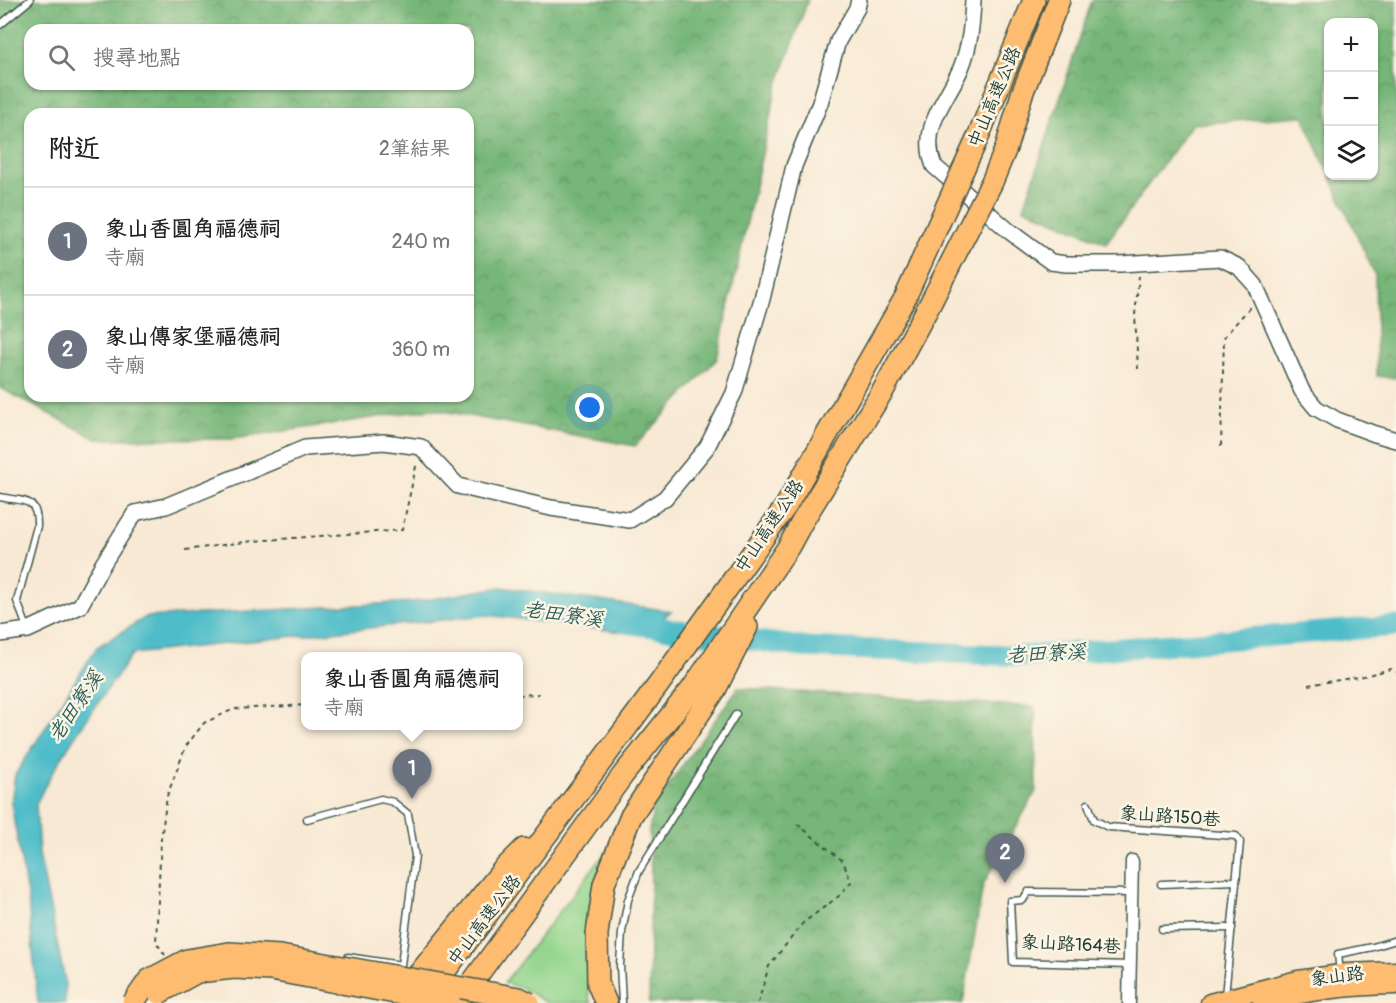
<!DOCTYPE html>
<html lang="zh-TW">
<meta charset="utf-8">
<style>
:root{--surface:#fff;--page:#f6f6f6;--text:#222;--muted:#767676;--line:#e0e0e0;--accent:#b5179e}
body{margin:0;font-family:Pangolin,"LXGW WenKai TC",sans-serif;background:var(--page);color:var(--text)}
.controls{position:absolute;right:18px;top:18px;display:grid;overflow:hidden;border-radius:12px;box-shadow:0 2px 4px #0004}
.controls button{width:54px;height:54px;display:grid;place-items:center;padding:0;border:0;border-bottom:2px solid var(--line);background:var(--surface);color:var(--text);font:30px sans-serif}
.you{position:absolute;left:590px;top:408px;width:21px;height:21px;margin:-15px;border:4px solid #fff;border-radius:50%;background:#1a73e8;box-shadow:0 0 0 9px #1a73e833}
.badge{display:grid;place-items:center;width:39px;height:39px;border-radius:50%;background:var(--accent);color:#fff;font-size:20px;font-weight:700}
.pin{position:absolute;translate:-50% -50px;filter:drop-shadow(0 2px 3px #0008)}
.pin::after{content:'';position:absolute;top:32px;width:21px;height:18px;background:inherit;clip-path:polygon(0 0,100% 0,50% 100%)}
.popup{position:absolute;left:301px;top:652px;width:222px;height:78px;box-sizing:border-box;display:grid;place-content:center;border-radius:12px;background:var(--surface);filter:drop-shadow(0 2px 4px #0005);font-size:20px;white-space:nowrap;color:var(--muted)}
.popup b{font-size:22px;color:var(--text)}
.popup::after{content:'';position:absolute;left:50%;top:100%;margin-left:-12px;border:12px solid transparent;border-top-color:var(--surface)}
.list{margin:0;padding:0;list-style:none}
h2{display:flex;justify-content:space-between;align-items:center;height:78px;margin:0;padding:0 24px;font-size:26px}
h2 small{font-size:20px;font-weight:400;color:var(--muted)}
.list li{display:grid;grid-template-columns:39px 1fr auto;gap:18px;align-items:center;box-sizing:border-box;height:108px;padding:0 24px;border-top:2px solid var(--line)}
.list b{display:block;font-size:22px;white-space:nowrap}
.list p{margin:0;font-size:20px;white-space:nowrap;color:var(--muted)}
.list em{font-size:20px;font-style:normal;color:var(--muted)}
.icon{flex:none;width:33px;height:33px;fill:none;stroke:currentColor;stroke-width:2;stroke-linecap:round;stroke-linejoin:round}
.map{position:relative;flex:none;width:1396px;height:1003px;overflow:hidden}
.search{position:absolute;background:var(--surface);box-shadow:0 2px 4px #0004;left:24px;top:24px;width:450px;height:66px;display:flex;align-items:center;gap:15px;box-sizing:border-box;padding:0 21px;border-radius:18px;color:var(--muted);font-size:22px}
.panel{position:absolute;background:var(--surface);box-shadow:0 2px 4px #0004;left:24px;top:108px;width:450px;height:294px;border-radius:18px}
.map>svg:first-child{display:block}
.green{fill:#93d58d;stroke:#598960;stroke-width:1.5}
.forest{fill:url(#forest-crowns);stroke:#4a7a56;stroke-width:1.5;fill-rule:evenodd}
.water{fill:#50bdc9;stroke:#387d7e;stroke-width:1.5}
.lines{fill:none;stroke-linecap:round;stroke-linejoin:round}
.river{stroke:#50bdc9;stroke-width:21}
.service-casing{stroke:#40574c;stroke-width:9}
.minor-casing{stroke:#40574c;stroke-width:15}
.tertiary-casing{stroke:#40574c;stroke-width:18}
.primary-casing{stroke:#40574c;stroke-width:21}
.motorway-casing{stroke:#40574c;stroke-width:24}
.path{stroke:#40574c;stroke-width:2;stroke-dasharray:4.5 4.5;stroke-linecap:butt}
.service{stroke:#fff;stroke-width:6}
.minor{stroke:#fff;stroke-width:12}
.tertiary{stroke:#fff;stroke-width:15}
.primary{stroke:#fdbc70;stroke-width:18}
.motorway{stroke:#fdbc70;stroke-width:21}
.motorway-bridge-casing{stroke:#40574c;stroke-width:24;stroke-linecap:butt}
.motorway-bridge{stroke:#fdbc70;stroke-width:21}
.labels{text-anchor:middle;stroke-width:5;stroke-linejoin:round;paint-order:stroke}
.street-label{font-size:18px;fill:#1f3d34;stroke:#fcf5e5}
.water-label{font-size:20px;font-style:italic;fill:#2b5d59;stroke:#fcf5e5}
</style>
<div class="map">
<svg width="1396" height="1003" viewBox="0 0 1396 1003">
<defs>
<pattern id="forest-crowns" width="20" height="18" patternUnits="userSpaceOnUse" patternTransform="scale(1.5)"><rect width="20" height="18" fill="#76b678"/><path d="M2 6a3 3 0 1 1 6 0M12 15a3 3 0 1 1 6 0" fill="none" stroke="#609563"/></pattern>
</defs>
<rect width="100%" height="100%" fill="#fcf5e5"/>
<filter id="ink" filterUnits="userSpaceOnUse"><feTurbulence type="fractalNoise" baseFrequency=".0167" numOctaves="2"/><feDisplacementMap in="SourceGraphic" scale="12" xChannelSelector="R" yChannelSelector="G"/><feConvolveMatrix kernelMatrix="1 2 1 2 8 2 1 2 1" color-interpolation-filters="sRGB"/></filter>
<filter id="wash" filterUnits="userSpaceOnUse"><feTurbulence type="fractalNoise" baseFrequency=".008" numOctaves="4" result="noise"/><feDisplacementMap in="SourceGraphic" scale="24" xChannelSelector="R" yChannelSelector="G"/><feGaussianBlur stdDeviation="1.35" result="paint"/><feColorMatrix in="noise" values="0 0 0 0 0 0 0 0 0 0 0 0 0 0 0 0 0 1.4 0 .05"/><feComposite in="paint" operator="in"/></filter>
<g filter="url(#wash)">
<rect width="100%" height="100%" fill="#f8e9d4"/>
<!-- green -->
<polygon class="green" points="605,853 586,921 589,997 591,1003 547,1003 522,988 504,983"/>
<!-- forest -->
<g class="forest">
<path d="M0 0H808L776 90 717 359 635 446 431 409 232 439H97L0 388ZM30 30H468V84H30ZM30 114H468V396H30Z"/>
<polygon points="1092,0 1396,0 1396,378 1377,376 1375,275 1330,176 1374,176 1374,22 1328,22 1328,172 1303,116 1192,124 1106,243 1024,208"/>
<polygon points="738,688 1035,707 1036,791 983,885 963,1003 649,1003 651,872 649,830 654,805"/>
</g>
<!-- water -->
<polygon class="water" points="501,587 671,611 645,635 487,615 132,654 73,739 47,782 36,804 39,854 65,981 65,1003 38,1003 28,900 11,803 15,775 97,647 146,617 413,602"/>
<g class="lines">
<!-- river -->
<polyline class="river" points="626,623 802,647 1024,656 1396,626"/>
</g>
</g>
<g filter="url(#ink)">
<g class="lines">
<defs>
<g id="service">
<polyline points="0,25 30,0"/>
<path d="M0 497C22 502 38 496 37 526L17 601 28 630"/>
<polyline points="1088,804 1094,820 1108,827 1236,836 1240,842 1225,996"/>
<polyline points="307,819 381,799 393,802 408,814 415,856 401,965 348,957"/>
<polyline points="1161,884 1236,881"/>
<polyline points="1162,929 1232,928"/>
<polyline points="1130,965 1013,962 1010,901 1023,900 1028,892 1131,893"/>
<polyline points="1340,973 1338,954 1373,947 1396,940"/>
<polyline points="622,1003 620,965 622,932 628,900 639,871 736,714"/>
</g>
<polyline id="minor" points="1129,1003 1132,861"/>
<g id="tertiary">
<path d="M973 0C972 24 970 46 961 68 946 102 919 127 934 166L1009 231 1051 262 1066 264H1120L1220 258 1239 267 1255 285 1302 391 1316 408 1337 420 1375 434 1396 440"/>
<polyline points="0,634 28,630 80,606 101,567 135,513 166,506 305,448 384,442 421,447 458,486 551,508 630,520 665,498 707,447 734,393 762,299 794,166 820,103 838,41 857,8 859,0"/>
</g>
<g id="primary">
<polyline points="1210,1003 1298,980 1347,973 1396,971"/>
<path d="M1262 1003C1310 990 1346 986 1396 985"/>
</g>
<g id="motorway">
<polyline points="963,170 978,137 1034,0"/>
<polyline points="992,182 1006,148 1022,94 1059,0"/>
<polyline points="405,991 502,871 524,849"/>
<polyline points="427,995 659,684 786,506 905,298"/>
<polyline points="458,1002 623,775 692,689 789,546 802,522 884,389 929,306"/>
<polyline points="606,1003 598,984 597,934 604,884 631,816 715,690 747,627"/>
</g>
</defs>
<!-- service casing -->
<use href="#service" class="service-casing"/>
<!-- minor casing -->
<use href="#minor" class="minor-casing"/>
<!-- tertiary casing -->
<use href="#tertiary" class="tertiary-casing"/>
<!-- primary casing -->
<use href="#primary" class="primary-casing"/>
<!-- motorway casing -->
<use href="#motorway" class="motorway-casing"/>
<!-- path -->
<g class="path">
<polyline points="1138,369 1135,315 1139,276"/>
<polyline points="1221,446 1224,337 1251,306"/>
<polyline points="185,550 253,541 402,530 417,462"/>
<polyline points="1308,685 1364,676 1391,669 1396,672"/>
<polyline points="518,695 539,694"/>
<polyline points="165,955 156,942 161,839 167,796 186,746 204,723 234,709 306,705"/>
<polyline points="758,1003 769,966 803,923 839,896 851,882 843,861 796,823"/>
</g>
<!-- service -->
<use href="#service" class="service"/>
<!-- minor -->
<use href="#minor" class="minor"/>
<!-- tertiary -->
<use href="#tertiary" class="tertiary"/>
<!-- primary -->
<use href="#primary" class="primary"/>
<!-- motorway -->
<use href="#motorway" class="motorway"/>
<defs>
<g id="motorway-bridge">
<polyline points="905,298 963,170"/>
<polyline points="929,306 992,182"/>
<polyline points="159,993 197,972 234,968 271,970 450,1003"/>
<polyline points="133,1003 149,980 187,960 229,953 280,956 519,998 529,1003"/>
</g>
</defs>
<!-- motorway-bridge casing -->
<use href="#motorway-bridge" class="motorway-bridge-casing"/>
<!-- motorway-bridge -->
<use href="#motorway-bridge" class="motorway-bridge"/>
</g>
</g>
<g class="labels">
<!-- street labels -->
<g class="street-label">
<text transform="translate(994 97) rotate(-67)" y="6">中山高速公路</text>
<text transform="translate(769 526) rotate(-56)" y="6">中山高速公路</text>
<text transform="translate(1170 816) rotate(4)" y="6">象山路150巷</text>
<text transform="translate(484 920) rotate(-53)" y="6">中山高速公路</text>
<text transform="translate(1071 944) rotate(3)" y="6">象山路164巷</text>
<text transform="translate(1337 976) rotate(-7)" y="6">象山路</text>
</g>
<!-- water labels -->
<g class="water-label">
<text transform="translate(563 614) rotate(8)" y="7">老田寮溪</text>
<text transform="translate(1046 653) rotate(-3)" y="7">老田寮溪</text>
<text transform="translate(75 706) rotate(-56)" y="7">老田寮溪</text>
</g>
</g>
</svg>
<div class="controls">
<button>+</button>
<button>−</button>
<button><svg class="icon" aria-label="layers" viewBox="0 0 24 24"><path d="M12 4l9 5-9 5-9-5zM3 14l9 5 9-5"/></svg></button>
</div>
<div class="you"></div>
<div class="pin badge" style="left:412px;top:799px;background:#6b7280">1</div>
<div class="popup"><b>象山香圓角福德祠</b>寺廟</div>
<div class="pin badge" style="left:1005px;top:883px;background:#6b7280">2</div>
<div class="search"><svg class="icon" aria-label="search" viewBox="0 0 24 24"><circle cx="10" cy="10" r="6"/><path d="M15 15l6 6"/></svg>搜尋地點</div>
<section class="panel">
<h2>附近<small>2筆結果</small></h2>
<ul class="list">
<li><span class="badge" style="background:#6b7280">1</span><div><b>象山香圓角福德祠</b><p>寺廟</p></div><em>240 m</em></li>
<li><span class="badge" style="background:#6b7280">2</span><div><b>象山傳家堡福德祠</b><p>寺廟</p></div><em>360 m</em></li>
</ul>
</section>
</div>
